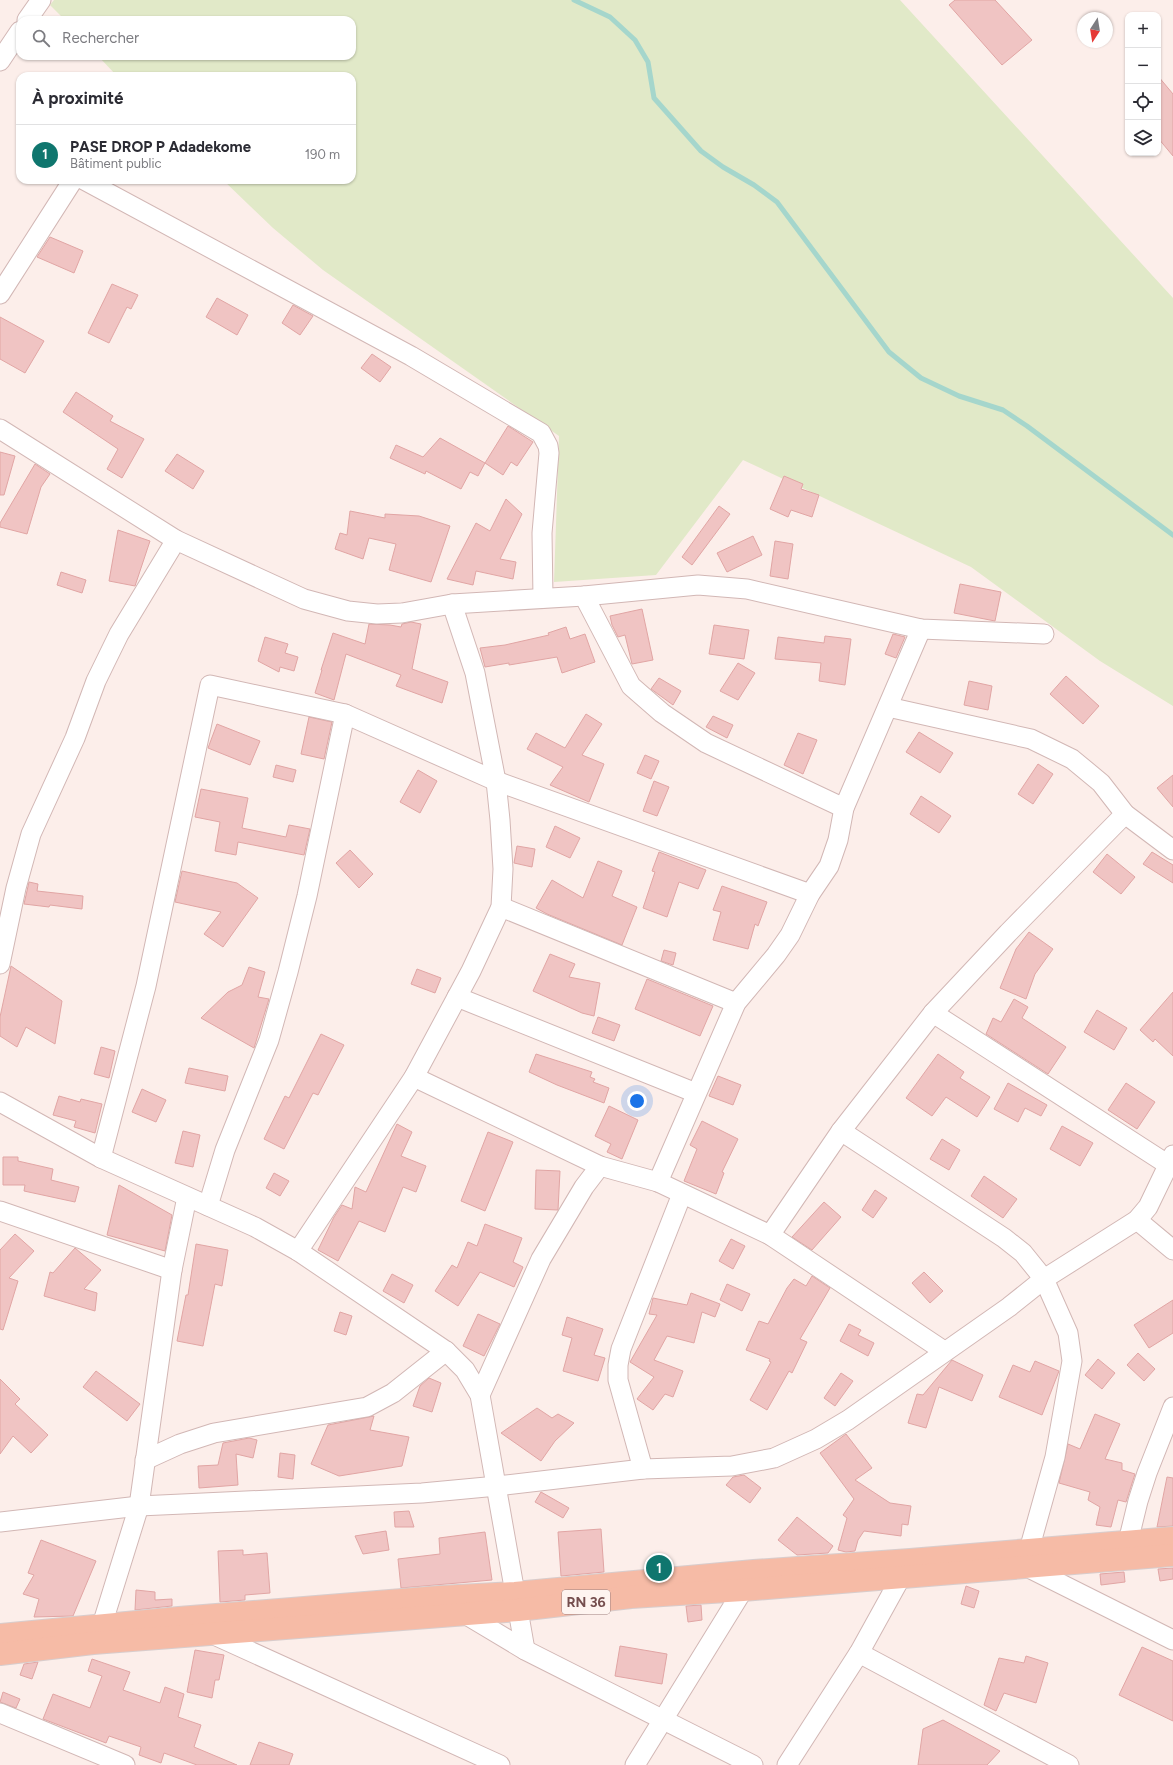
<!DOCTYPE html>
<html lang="fr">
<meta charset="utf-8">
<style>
:root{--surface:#fff;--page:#f7f7f7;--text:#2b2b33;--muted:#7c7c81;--line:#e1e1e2;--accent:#0f766e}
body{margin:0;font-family:Figtree,sans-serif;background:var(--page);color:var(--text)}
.controls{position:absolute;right:12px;top:12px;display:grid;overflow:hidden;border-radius:8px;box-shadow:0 1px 3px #0004}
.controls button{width:36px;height:36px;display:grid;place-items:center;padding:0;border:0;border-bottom:1px solid var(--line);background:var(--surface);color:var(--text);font:20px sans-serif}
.compass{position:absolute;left:1077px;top:12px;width:36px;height:36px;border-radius:50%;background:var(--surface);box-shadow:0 1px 3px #0004;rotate:192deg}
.you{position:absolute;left:637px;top:1101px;width:14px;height:14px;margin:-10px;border:3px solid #fff;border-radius:50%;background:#1a73e8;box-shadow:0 0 0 6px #1a73e833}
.badge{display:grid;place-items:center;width:26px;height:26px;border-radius:50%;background:var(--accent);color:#fff;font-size:13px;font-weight:700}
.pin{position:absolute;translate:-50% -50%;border:2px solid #fff;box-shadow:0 1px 4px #0006}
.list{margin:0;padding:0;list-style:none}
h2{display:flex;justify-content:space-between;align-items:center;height:52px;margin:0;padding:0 16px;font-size:17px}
h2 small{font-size:13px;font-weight:400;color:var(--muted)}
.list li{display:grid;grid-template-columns:26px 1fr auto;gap:12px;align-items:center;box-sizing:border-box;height:60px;padding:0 16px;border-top:1px solid var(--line)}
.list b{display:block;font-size:15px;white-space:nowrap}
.list p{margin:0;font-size:13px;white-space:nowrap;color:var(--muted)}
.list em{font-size:13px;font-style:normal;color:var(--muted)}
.icon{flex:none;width:22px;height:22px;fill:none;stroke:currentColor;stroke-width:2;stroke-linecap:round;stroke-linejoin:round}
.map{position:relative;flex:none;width:1173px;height:1765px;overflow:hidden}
.search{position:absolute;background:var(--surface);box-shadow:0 1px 3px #0004;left:16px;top:16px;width:340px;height:44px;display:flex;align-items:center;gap:10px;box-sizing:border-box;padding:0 14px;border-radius:12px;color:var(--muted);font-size:15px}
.panel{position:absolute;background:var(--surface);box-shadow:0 1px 3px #0004;left:16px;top:72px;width:340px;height:112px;border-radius:12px}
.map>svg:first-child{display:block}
.green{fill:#e1e9c8}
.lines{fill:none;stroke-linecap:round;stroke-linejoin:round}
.stream{stroke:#a5d6cc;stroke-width:5}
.building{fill:#f0c4c3;stroke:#e1a5a4}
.street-casing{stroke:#d2b7b5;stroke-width:21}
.primary-casing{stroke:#d8cdcd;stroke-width:24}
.street{stroke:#fff;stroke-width:19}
.primary{stroke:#f6bba6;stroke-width:22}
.labels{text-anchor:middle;stroke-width:3;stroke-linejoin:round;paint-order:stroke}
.shield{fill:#fef4f0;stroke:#9e807f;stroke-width:1}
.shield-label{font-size:14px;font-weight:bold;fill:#754e4e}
</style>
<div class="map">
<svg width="1173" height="1765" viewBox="0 0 1173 1765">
<rect width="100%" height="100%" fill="#fceeea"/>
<!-- green -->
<polygon class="green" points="54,0 900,0 1173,298 1173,706 1100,661 971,567 743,460 656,575 554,582 559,436 323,270 273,228 223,180 352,180 352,76 117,76 98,56 352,56 352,20 65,20 50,5"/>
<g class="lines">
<!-- stream -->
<polyline class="stream" points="574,0 610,17 635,40 648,62 654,98 701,151 723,167 754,185 777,202 889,352 921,378 959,396 1003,410 1027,426 1173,535"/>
</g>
<!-- building -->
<g class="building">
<polygon points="955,0 995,0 1032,40 1002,65 949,5"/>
<polygon points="1158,76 1173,94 1173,156 1158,138"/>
<polygon points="50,237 83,251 74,273 37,257"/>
<polygon points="112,284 138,295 131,309 127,307 109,343 88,333"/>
<polygon points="217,298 248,315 237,335 206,317"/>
<polygon points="293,305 313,316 300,335 282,323"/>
<polygon points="0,317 44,341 25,373 0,359"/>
<polygon points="372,354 391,367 380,382 361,368"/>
<polygon points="76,392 113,416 110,421 144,439 122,478 107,469 118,449 63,412"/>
<polygon points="508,426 533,442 517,466 511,462 503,475 485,463"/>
<polygon points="440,438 485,463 478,476 470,472 461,489 426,471 425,474 390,458 396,445 423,457"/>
<polygon points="0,452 15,456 4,495 0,495"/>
<polygon points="177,454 204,471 193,489 165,471"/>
<polygon points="35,464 50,474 41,487 27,534 0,527 0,523"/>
<polygon points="784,476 803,484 801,489 819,495 812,517 791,510 788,517 770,509"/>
<polygon points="506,499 522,514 500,559 516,562 513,579 476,571 473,585 447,579 476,523 490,531"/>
<polygon points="719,506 730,514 692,565 682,557"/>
<polygon points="350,511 385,518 385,514 419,516 450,526 431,582 389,570 396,544 369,538 363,559 335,549 340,533 347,535"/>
<polygon points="118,530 150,541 135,586 109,581"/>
<polygon points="753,536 762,555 727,572 717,553"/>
<polygon points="775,541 793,544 788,579 770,576"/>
<polygon points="61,572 86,580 82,593 57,585"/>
<polygon points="960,584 1001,592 995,621 954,613"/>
<polygon points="642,609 653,660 632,664 625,635 618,637 612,625 610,616"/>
<polygon points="411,622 421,624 412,669 448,682 442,703 396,686 401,675 346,654 334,700 315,693 322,670 321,670 333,633 365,644 369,624 390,625 401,627 402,624"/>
<polygon points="714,625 749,630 744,659 709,654"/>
<polygon points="566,627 570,639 585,634 595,662 562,673 557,657 509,665 509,663 485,667 480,648 505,645 549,635 548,633"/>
<polygon points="893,634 905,637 896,658 885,654"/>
<polygon points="825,636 851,639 845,685 819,681 821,663 775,659 778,637 824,643"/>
<polygon points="265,637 288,644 285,653 298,657 294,671 280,667 279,672 258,661"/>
<polygon points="738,663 755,673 738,700 720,691"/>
<polygon points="1066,676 1099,706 1083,724 1050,694"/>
<polygon points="659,678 681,691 673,705 651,689"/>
<polygon points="969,681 992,686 988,710 964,705"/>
<polygon points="586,714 602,724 582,755 604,764 589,802 550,785 563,767 527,749 536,733 565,748"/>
<polygon points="713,716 733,725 727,738 706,727"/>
<polygon points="309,717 332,722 324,759 301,754"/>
<polygon points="217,724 260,741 250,765 208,748"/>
<polygon points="919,732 953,753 940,773 906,752"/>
<polygon points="798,733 817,740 803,774 784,765"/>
<polygon points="645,755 659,761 651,779 637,773"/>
<polygon points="1038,764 1053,774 1033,804 1018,794"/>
<polygon points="276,765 296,770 293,782 273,777"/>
<polygon points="418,770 437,781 420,813 400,802"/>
<polygon points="1173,775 1173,807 1157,788"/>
<polygon points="654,781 669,787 657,816 643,811"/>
<polygon points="201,789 248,798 242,828 286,837 289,825 310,829 304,855 238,842 236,855 215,851 220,822 195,817"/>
<polygon points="921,796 951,816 939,833 910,814"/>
<polygon points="555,826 580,838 570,858 546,847"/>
<polygon points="517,846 535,849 532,867 514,863"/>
<polygon points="350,850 373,874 359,888 336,863"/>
<polygon points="659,852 706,870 698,889 679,882 667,917 643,908 655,872 652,871"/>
<polygon points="1152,852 1173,865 1173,883 1143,864"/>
<polygon points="1107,854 1135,877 1121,894 1093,872"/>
<polygon points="598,861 622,871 612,896 637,907 622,945 547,914 536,908 552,880 583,898"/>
<polygon points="182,871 237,883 258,898 223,947 204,934 221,912 175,902"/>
<polygon points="29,882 38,884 37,891 83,896 82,909 50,905 49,907 24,904"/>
<polygon points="722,886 767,902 758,926 755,924 748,949 713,940 721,912 713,910"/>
<polygon points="1029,932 1053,949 1035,974 1026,999 1000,988 1016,949"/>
<polygon points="664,950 676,953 673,965 661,961"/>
<polygon points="550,954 575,964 569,977 600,983 594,1016 582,1013 533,991"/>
<polygon points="11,966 62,1001 55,1044 26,1027 17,1047 0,1036 0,1017"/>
<polygon points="249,967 265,972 258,997 269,999 254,1048 201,1018 228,992 242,985"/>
<polygon points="417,969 441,978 435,993 411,984"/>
<polygon points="647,979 713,1006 700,1036 635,1009"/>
<polygon points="1173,992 1173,1056 1155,1039 1153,1042 1140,1030"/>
<polygon points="1014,999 1028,1007 1022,1018 1066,1047 1048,1074 986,1034 993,1018 1001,1022"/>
<polygon points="1097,1010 1127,1028 1114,1050 1084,1032"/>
<polygon points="598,1017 620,1025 614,1041 592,1033"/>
<polygon points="321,1034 344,1045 318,1095 313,1093 284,1149 264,1139 285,1096 289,1098"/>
<polygon points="101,1047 115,1051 109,1078 94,1074"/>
<polygon points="536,1054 592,1072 590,1077 595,1079 593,1082 609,1088 604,1103 557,1085 529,1072"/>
<polygon points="938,1054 964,1072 960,1078 990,1097 977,1117 946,1097 932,1116 906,1098"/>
<polygon points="189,1068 228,1076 225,1091 185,1083"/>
<polygon points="718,1076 741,1085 733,1105 709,1096"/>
<polygon points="1008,1083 1047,1105 1041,1116 1025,1108 1018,1122 994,1109"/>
<polygon points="1126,1083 1155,1102 1137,1129 1108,1110"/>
<polygon points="142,1089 166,1100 156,1122 132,1112"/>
<polygon points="59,1096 80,1102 81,1099 102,1104 95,1133 74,1127 76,1121 53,1115"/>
<polygon points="609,1106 638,1120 622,1159 607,1152 611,1144 595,1136"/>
<polygon points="702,1121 738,1139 722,1172 724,1173 716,1194 684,1181 697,1149 690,1145"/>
<polygon points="397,1124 412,1132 401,1156 426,1166 416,1192 403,1187 385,1232 359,1221 338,1261 318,1250 334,1217 342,1205 352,1209 355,1187 366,1192"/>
<polygon points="1062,1126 1093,1143 1080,1166 1050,1149"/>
<polygon points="183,1131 200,1135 193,1167 175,1163"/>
<polygon points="488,1132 513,1142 485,1211 461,1201"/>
<polygon points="942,1139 960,1150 949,1170 930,1159"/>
<polygon points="3,1157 18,1157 18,1161 53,1169 51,1180 79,1187 75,1202 24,1191 25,1185 3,1185"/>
<polygon points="536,1170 560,1171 558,1210 535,1209"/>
<polygon points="274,1173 289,1181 280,1196 266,1188"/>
<polygon points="984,1176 1017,1199 1003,1218 971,1196"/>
<polygon points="119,1185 172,1215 165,1251 107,1235"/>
<polygon points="875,1190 887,1198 873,1218 862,1210"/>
<polygon points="824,1202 841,1217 812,1250 792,1237"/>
<polygon points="485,1224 522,1238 513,1262 523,1267 514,1287 480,1272 458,1306 435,1291 452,1265 457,1268 468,1242 477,1246"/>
<polygon points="15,1234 34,1251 9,1278 18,1281 3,1330 0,1329 0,1250"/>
<polygon points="731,1239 745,1246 733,1269 719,1261"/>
<polygon points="196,1244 228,1250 222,1286 215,1284 203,1346 177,1341 186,1295 188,1295"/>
<polygon points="75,1248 101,1270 84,1289 97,1293 95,1311 44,1296 50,1272 53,1273"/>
<polygon points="924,1272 943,1291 930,1303 912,1283"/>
<polygon points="392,1274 413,1285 404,1303 383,1291"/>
<polygon points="812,1276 830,1288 800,1339 807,1342 792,1373 789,1371 767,1410 750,1400 771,1362 769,1361 770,1359 746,1350 759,1321 768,1324 787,1288 794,1279 806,1286"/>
<polygon points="727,1284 750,1294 742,1311 720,1300"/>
<polygon points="691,1293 720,1304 715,1317 702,1312 694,1343 667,1336 654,1360 683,1371 673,1397 665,1394 653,1410 637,1399 654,1377 630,1362 657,1315 649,1314 653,1298 687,1305"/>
<polygon points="1173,1300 1173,1333 1149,1348 1134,1325"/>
<polygon points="340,1312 352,1316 346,1335 334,1331"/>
<polygon points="478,1314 500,1324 484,1356 463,1346"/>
<polygon points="567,1317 603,1329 594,1355 605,1358 598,1381 563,1371 572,1338 562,1335"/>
<polygon points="849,1324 861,1330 858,1335 874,1343 868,1356 840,1341"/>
<polygon points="1138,1353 1155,1369 1144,1381 1127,1365"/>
<polygon points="1098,1359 1115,1373 1102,1389 1085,1375"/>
<polygon points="952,1360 983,1375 972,1401 939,1387 926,1428 908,1423 917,1394 923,1395"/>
<polygon points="1035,1361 1059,1371 1042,1415 999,1397 1013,1365 1030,1372"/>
<polygon points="96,1371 140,1404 127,1421 83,1387"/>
<polygon points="841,1373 853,1381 835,1406 824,1398"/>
<polygon points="429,1378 441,1383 432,1412 413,1406 420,1386"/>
<polygon points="0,1379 20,1399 15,1404 48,1435 31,1453 13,1436 0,1454"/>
<polygon points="537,1408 552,1418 558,1414 574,1423 555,1441 541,1461 501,1433"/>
<polygon points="1095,1414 1120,1424 1105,1459 1122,1463 1122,1470 1135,1474 1126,1502 1118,1500 1111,1527 1096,1525 1100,1507 1088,1500 1090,1492 1059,1483 1068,1444 1080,1449"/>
<polygon points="374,1416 370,1430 409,1437 402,1466 339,1476 311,1464 328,1425"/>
<polygon points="846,1434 872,1468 855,1480 890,1503 911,1506 908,1525 902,1524 901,1536 864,1531 858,1540 855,1551 846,1552 838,1550 847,1518 843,1515 854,1499 820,1453"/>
<polygon points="249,1438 257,1440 253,1458 236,1454 238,1485 199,1488 198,1466 218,1465 223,1443"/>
<polygon points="280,1453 295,1455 293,1479 278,1477"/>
<polygon points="744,1475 761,1488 750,1503 726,1485 733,1477"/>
<polygon points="1167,1477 1173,1478 1173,1526 1157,1527"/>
<polygon points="541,1492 569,1508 563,1518 535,1502"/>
<polygon points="409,1511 414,1527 395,1527 394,1512"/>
<polygon points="797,1517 833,1546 828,1553 797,1555 778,1540"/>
<polygon points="601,1529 604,1572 561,1576 558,1532"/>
<polygon points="386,1531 389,1550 363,1554 355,1536"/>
<polygon points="485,1532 492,1580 401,1588 398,1559 440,1554 439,1538"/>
<polygon points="41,1540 96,1561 73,1616 34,1617 39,1599 23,1594 34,1575 28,1573"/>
<polygon points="243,1550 243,1555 267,1553 270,1593 245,1595 245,1600 220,1602 218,1551"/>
<polygon points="1173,1568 1173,1579 1160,1581 1158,1569"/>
<polygon points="1124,1572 1125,1582 1101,1585 1100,1574"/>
<polygon points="966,1586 979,1591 974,1608 961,1604"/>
<polygon points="136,1590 155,1592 155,1600 172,1599 172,1606 135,1610"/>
<polygon points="701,1605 702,1620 688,1622 686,1606"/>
<polygon points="620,1646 667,1654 662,1684 615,1676"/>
<polygon points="1142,1647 1173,1661 1173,1721 1119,1695"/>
<polygon points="195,1650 224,1655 219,1680 215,1680 212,1698 187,1692"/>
<polygon points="1026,1656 1048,1663 1036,1703 1004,1693 996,1711 984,1705 999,1658 1024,1663"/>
<polygon points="92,1659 130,1672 123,1690 160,1703 165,1687 184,1694 178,1717 201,1725 194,1747 237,1765 197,1765 164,1753 161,1763 139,1755 141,1747 109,1736 106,1743 43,1719 53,1694 90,1708 102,1676 88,1671"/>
<polygon points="38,1662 32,1679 20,1675 24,1664"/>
<polygon points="3,1692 20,1699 16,1708 0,1702"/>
<polygon points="943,1720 1000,1751 987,1765 918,1765 923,1729"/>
<polygon points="259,1742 293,1754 289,1765 250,1765"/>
</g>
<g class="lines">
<defs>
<g id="street">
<polyline points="27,20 41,0"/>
<polyline points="0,61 20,31"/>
<polyline points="84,180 411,356 541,433 548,446 549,453 542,533 543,598"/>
<polyline points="0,294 73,180"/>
<polyline points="0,429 176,540 304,599 348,611 377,614 402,613 452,604 584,596 698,585 747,589 921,629 1044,634"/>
<polyline points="584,596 631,686 662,713 706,743 844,808"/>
<polyline points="888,707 1031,739 1072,759 1101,783 1125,814 1173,850"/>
<polyline points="501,907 736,1003"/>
<polyline points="0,964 16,888 31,834 75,738 96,681 119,634 176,540"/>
<polyline points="457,997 696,1093"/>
<polyline points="933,1013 1167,1164"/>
<polyline points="414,1077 600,1166 658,1182 770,1235 944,1351"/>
<polyline points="0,1102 101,1158 255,1227 298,1251 446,1351 465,1370 480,1395 515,1593"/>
<polyline points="841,1131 1004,1238 1023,1253 1044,1279 1068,1333 1072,1361 1055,1457 1029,1550"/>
<polyline points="101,1158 146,986 210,685 345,714 496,781 810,894"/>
<polyline points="658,1182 736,1003 776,955 790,935 810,894 829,866 838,840 844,808 921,629"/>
<polyline points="208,1206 225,1150 269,1040 288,972 307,896 345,714"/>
<polyline points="0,1211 172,1270"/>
<polyline points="1137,1220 1173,1250"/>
<polyline points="770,1235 841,1131 933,1013 1008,933 1125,814"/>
<polyline points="298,1251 414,1077 471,971 501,907 503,869 500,820 496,781 475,673 452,604"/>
<polyline points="480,1395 541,1259 584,1187 600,1166"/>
<polyline points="145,1460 180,1444 214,1433 367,1407 393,1393 446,1351"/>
<polyline points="643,1469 618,1380 618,1365 621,1349 682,1194"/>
<polyline points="0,1522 139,1506 422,1493 497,1486 643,1469 732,1466 774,1458 816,1439 848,1420 1009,1307 1044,1279 1137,1220 1148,1207 1173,1155"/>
<polyline points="1128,1542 1138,1501 1147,1473 1173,1407"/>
<polyline points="1027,1567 1173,1640"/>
<polyline points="518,1610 525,1650"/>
<polyline points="465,1614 525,1650 753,1765"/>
<polyline points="102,1625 139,1506 172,1270 187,1197"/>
<polyline points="212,1634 500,1765"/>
<polyline points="859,1653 1069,1765"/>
<polyline points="0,1713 125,1765"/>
<polyline points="635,1765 743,1590"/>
<polyline points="787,1765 859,1653 901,1577"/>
</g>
<g id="primary">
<polyline points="0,1635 179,1618 439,1597 515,1593 754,1571 910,1560 1173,1538"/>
<polyline points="0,1654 93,1643 518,1610 631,1597 743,1590 1173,1555"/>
</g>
</defs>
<!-- street casing -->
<use href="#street" class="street-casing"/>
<!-- primary casing -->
<use href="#primary" class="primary-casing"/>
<!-- street -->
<use href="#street" class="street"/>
<!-- primary -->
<use href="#primary" class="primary"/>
</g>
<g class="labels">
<!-- shield labels -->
<rect class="shield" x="562" y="1590" width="48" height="24" rx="3"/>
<g class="shield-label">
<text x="586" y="1607">RN 36</text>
</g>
</g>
</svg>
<div class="controls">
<button>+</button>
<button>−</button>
<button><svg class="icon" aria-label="locate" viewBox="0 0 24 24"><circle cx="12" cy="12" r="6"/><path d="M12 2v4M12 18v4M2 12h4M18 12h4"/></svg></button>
<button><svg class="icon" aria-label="layers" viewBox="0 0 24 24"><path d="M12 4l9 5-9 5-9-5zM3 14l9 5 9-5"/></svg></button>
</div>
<svg class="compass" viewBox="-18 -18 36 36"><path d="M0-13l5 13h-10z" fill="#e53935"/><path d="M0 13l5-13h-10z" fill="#7c7c81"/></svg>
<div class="you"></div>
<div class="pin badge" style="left:659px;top:1568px">1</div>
<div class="search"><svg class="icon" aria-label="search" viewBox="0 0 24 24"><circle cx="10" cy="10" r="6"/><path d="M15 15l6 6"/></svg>Rechercher</div>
<section class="panel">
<h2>À proximité<small></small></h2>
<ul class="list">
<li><span class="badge">1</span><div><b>PASE DROP P Adadekome</b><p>Bâtiment public</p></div><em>190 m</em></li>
</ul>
</section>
</div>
